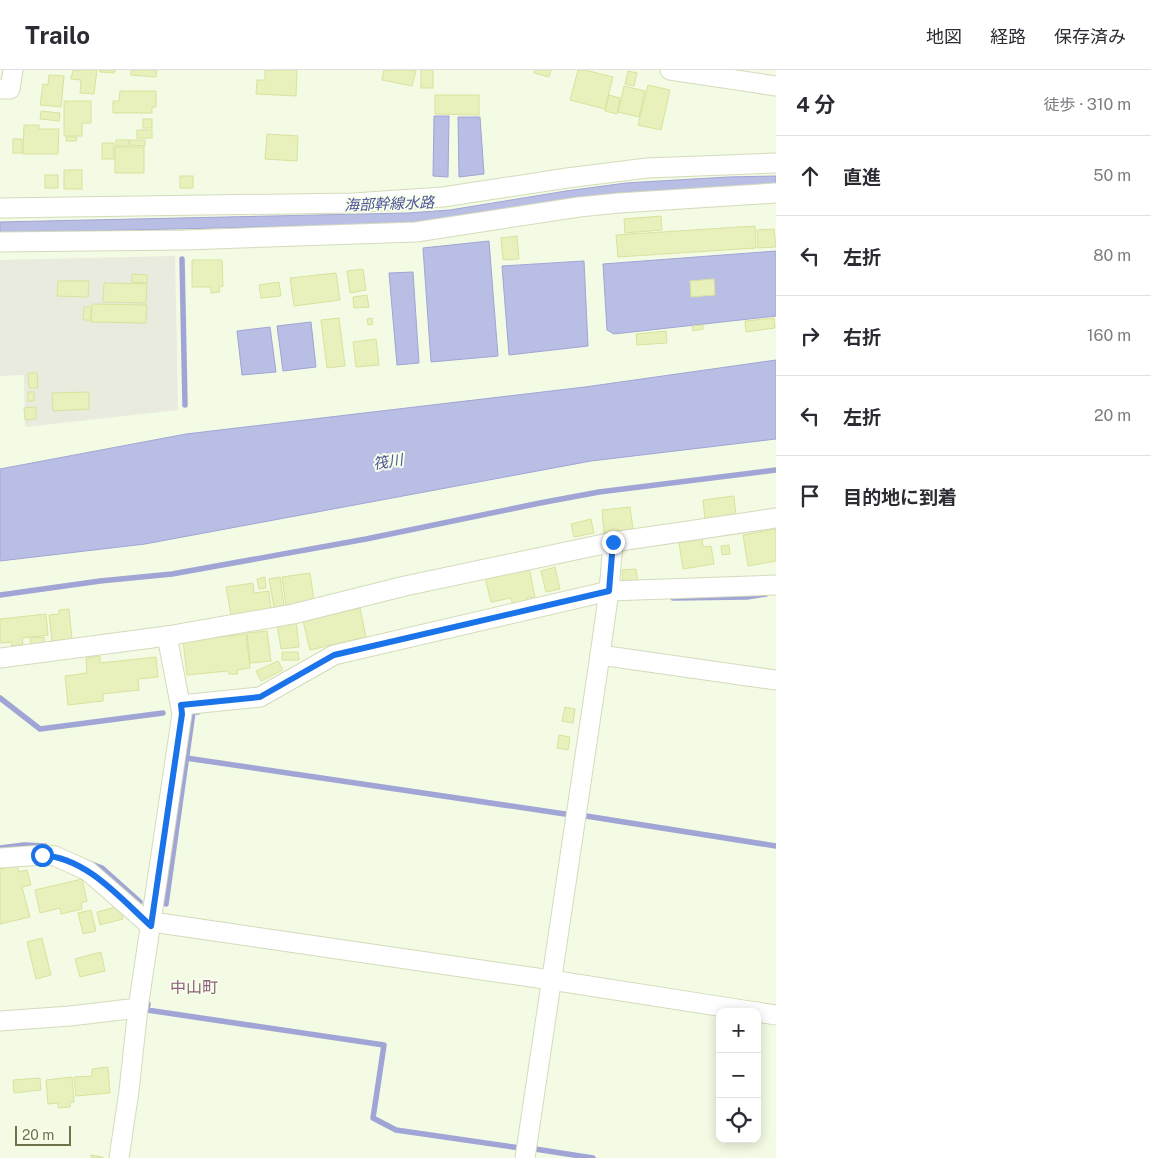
<!DOCTYPE html>
<html lang="ja">
<meta charset="utf-8">
<style>
:root{--surface:#fff;--page:#f7f7f7;--text:#2b2b33;--muted:#7c7c81;--line:#e1e1e2}
body{margin:0;font-family:"Public Sans","Noto Sans JP",sans-serif;background:var(--page);color:var(--text)}
.controls{position:absolute;right:15px;bottom:15px;display:grid;overflow:hidden;border-radius:10px;box-shadow:0 2px 12px #0003}
.controls button{width:45px;height:45px;display:grid;place-items:center;padding:0;border:0;border-bottom:1px solid var(--line);background:var(--surface);color:var(--text);font:25px sans-serif}
.scale{position:absolute;left:15px;bottom:12px;width:56px;box-sizing:border-box;padding-left:5px;border:2px solid #6f734a;border-top:0;font-size:14px;line-height:18px;white-space:nowrap;color:#6f734a;-webkit-text-stroke:4px #f7feea;paint-order:stroke}
.stop{position:absolute;width:15px;height:15px;margin:-11px;border:4px solid #1a73e8;border-radius:50%;background:#fff}
.stop.end{background:#1a73e8;border-color:#fff;box-shadow:0 1px 5px #0008}
.list{margin:0;padding:0;list-style:none}
h2{display:flex;justify-content:space-between;align-items:center;height:65px;margin:0;padding:0 20px;font-size:21px}
h2 small{font-size:16px;font-weight:400;color:var(--muted)}
.list li{display:grid;grid-template-columns:32px 1fr auto;gap:15px;align-items:center;box-sizing:border-box;height:80px;padding:0 20px;border-top:1px solid var(--line)}
.list b{display:block;font-size:19px;white-space:nowrap}
.list em{font-size:16px;font-style:normal;color:var(--muted)}
.icon{flex:none;width:28px;height:28px;fill:none;stroke:currentColor;stroke-width:2;stroke-linecap:round;stroke-linejoin:round}
.map{position:relative;flex:none;width:776px;height:1088px;overflow:hidden}
header{display:flex;align-items:center;gap:30px;box-sizing:border-box;height:70px;padding:0 25px;background:var(--surface);border-bottom:1px solid var(--line)}
header strong{font-size:24px}
nav{display:flex;gap:28px;margin-inline-start:auto;font-size:18px}
main{display:flex}
aside{flex:1;background:var(--surface)}
.map>svg:first-child{display:block}
.industrial{fill:#e8ebde}
.water{fill:#b9bee4;stroke:#a0a5d6}
.lines{fill:none;stroke-linecap:round;stroke-linejoin:round}
.stream{stroke:#a0a5d6;stroke-width:5.5}
.building{fill:#e8f0bc;stroke:#d9e29d}
.minor-casing{stroke:#d4dbbb;stroke-width:21}
.minor{stroke:#fff;stroke-width:19}
.route{stroke:#1a73e8;stroke-width:6}
.labels{text-anchor:middle;stroke-width:4;stroke-linejoin:round;paint-order:stroke}
.water-label{font-size:15px;font-style:italic;fill:#4e559a;stroke:#f7feea}
.quarter-label{font-size:16px;fill:#8f627d;stroke:#f7feea}
</style>
<header>
<strong>Trailo</strong>
<nav><a>地図</a><a>経路</a><a>保存済み</a></nav>
</header>
<main>
<div class="map">
<svg width="776" height="1088" viewBox="0 0 776 1088">
<rect width="100%" height="100%" fill="#f3fbe4"/>
<!-- industrial -->
<polygon class="industrial" points="175,186 178,340 25,357 24,305 0,306 0,190"/>
<!-- water -->
<g class="water">
<polygon points="434,46 449,46 448,107 433,106"/>
<polygon points="458,47 480,47 484,104 459,107"/>
<polygon points="776,106 776,116 434,153 0,163 0,152 408,143 450,140 566,121 626,113 728,107"/>
<polygon points="489,171 498,286 431,292 423,178"/>
<polygon points="776,181 776,246 614,264 607,260 603,194"/>
<polygon points="584,191 588,276 509,285 502,196"/>
<polygon points="413,202 419,293 397,295 389,203"/>
<polygon points="311,252 316,297 283,301 277,256"/>
<polygon points="270,257 276,302 242,305 237,261"/>
<polygon points="776,290 776,369 591,391 145,474 0,491 0,399 186,364 585,317"/>
</g>
<g class="lines">
<!-- stream -->
<g class="stream">
<polyline points="182,189 185,335"/>
<polyline points="0,525 100,511 172,504 366,469 540,433 599,422 776,400"/>
<polyline points="673,528 747,527 766,524"/>
<polyline points="0,628 40,659 163,643"/>
<polyline points="186,688 565,744"/>
<polyline points="586,746 776,776"/>
<polyline points="0,778 24,775 45,776"/>
<polyline points="89,793 102,798 140,832"/>
<polyline points="166,834 193,642 198,642"/>
<polyline points="148,934 147,940 384,975 373,1048 396,1060 520,1078"/>
<polyline points="535,1079 593,1088"/>
</g>
</g>
<!-- building -->
<g class="building">
<polygon points="73,0 97,0 94,24 80,23 81,10 71,9"/>
<polygon points="100,0 115,0 114,3 100,2"/>
<polygon points="131,0 157,0 156,7 131,5"/>
<polygon points="265,0 297,0 296,26 256,24 257,10 265,10"/>
<polygon points="384,0 416,0 412,16 382,10"/>
<rect x="421" y="0" width="12" height="18"/>
<polygon points="535,0 551,0 549,7 534,3"/>
<polygon points="578,0 585,0 613,7 605,39 570,30"/>
<polygon points="628,1 637,3 634,16 625,14"/>
<polygon points="49,5 64,6 61,37 40,35 43,14 48,15"/>
<polygon points="648,15 670,20 661,60 638,55"/>
<polygon points="624,16 645,21 639,47 618,42"/>
<polygon points="120,21 156,21 156,37 152,37 152,43 113,43 113,31 119,31"/>
<polygon points="435,25 479,25 479,45 435,44"/>
<polygon points="609,25 620,28 617,44 605,41"/>
<polygon points="64,31 91,31 91,53 82,53 82,66 64,66"/>
<polygon points="41,41 60,43 59,51 40,49"/>
<rect x="143" y="49" width="9" height="9"/>
<polygon points="24,55 39,55 39,59 59,59 58,84 23,84"/>
<rect x="137" y="60" width="15" height="8"/>
<polygon points="267,64 298,66 297,91 265,89"/>
<polygon points="66,67 77,67 76,71 66,71"/>
<rect x="13" y="69" width="9" height="14"/>
<rect x="116" y="70" width="13" height="6"/>
<polygon points="130,70 145,70 145,76 130,75"/>
<rect x="102" y="73" width="12" height="16"/>
<rect x="115" y="77" width="29" height="26"/>
<rect x="64" y="100" width="18" height="19"/>
<rect x="45" y="105" width="13" height="13"/>
<rect x="180" y="106" width="13" height="12"/>
<polygon points="661,146 662,160 625,163 624,149"/>
<polygon points="755,156 756,178 618,187 616,165"/>
<polygon points="774,159 776,177 758,178 757,160"/>
<polygon points="517,166 519,189 503,190 501,168"/>
<polygon points="192,190 222,190 223,216 219,217 220,222 211,223 211,217 192,217"/>
<polygon points="363,199 366,220 350,223 347,201"/>
<polygon points="336,203 340,230 294,236 290,208"/>
<polygon points="132,204 147,205 147,213 132,212"/>
<polygon points="714,209 715,225 691,227 690,211"/>
<polygon points="58,211 89,211 88,227 57,226"/>
<polygon points="279,212 281,226 261,228 259,215"/>
<polygon points="104,213 147,214 146,233 103,232"/>
<polygon points="367,225 369,237 354,238 353,227"/>
<polygon points="92,234 147,235 146,253 91,252"/>
<polygon points="84,237 91,237 91,250 83,250"/>
<polygon points="339,248 345,296 327,298 321,250"/>
<polygon points="372,248 373,254 368,255 367,249"/>
<polygon points="774,248 775,258 746,262 745,251"/>
<polygon points="703,255 703,259 693,261 692,256"/>
<polygon points="666,261 667,273 637,275 636,264"/>
<polygon points="376,269 379,295 356,297 353,272"/>
<polygon points="28,303 37,303 38,318 29,318"/>
<rect x="28" y="322" width="6" height="9"/>
<polygon points="89,322 89,339 53,341 52,323"/>
<polygon points="36,337 36,349 25,350 24,338"/>
<polygon points="734,426 736,447 705,451 703,430"/>
<polygon points="630,437 633,459 604,463 602,440"/>
<polygon points="591,449 594,463 574,467 571,454"/>
<polygon points="776,459 776,491 748,496 743,465"/>
<polygon points="702,469 703,477 711,476 714,494 683,499 679,473"/>
<polygon points="729,475 730,484 722,485 721,476"/>
<polygon points="529,497 535,527 526,528 527,533 513,536 511,528 491,532 485,507"/>
<polygon points="555,497 560,519 546,522 541,501"/>
<polygon points="636,499 638,514 623,515 622,500"/>
<polygon points="310,503 314,531 286,535 282,507"/>
<polygon points="265,507 266,518 259,519 257,509"/>
<polygon points="280,507 284,536 274,537 269,509"/>
<polygon points="253,513 254,523 269,521 271,539 231,545 226,517"/>
<polygon points="360,538 366,567 310,580 303,551"/>
<polygon points="69,539 72,569 52,571 49,545 59,544 59,540"/>
<polygon points="46,544 48,565 22,568 23,574 12,576 11,572 0,573 0,549"/>
<polygon points="296,551 299,577 281,579 277,553"/>
<polygon points="267,561 271,591 250,593 247,563"/>
<polygon points="246,564 250,598 237,600 238,604 229,604 228,601 187,605 183,571"/>
<polygon points="44,567 45,575 31,577 30,568"/>
<polygon points="282,582 298,582 299,590 282,590"/>
<polygon points="100,586 100,593 156,587 158,607 138,609 139,620 103,624 103,631 68,635 65,606 87,603 86,588"/>
<polygon points="278,591 283,600 261,611 256,601"/>
<polygon points="565,637 575,639 573,653 562,651"/>
<polygon points="559,665 570,667 568,680 557,678"/>
<polygon points="17,795 19,802 27,800 31,815 22,817 30,847 0,854 0,799"/>
<polygon points="82,809 87,831 81,833 82,839 61,844 60,838 40,843 35,820"/>
<polygon points="120,836 123,849 100,855 97,842"/>
<polygon points="91,840 96,861 83,864 78,843"/>
<polygon points="42,868 51,905 36,909 27,872"/>
<polygon points="101,882 105,901 80,907 75,889"/>
<polygon points="108,997 110,1023 76,1026 74,1007 92,1006 92,999"/>
<polygon points="72,1007 74,1032 70,1032 70,1037 58,1038 58,1033 48,1034 46,1010"/>
<polygon points="40,1008 41,1020 14,1023 13,1010"/>
<polygon points="91,1085 103,1087 103,1088 91,1088"/>
</g>
<g class="lines">
<defs>
<g id="minor">
<polyline points="670,0 776,16"/>
<polyline points="0,19 10,19 13,0"/>
<polyline points="0,138 353,133 443,127 567,108 647,98 776,93"/>
<polyline points="0,172 185,170 416,162 579,137 619,133 776,123"/>
<polyline points="613,472 776,448"/>
<polyline points="600,585 776,610"/>
<polyline points="0,588 167,566 293,544 405,516 613,472 609,521 600,585 525,1088"/>
<polyline points="181,635 260,627 334,585 609,521 776,515"/>
<polyline points="0,788 43,785 55,786 88,801 151,856"/>
<polyline points="152,852 551,910 756,942"/>
<polyline points="757,942 776,945"/>
<polyline points="0,951 70,946 138,938"/>
<polyline points="119,1088 129,1021 138,938 182,644 167,566"/>
</g>
</defs>
<!-- minor casing -->
<use href="#minor" class="minor-casing"/>
<!-- minor -->
<use href="#minor" class="minor"/>
</g>
<g class="lines">
<!-- route -->
<path class="route" d="M42 785C87 788 120 828 151 856L182 644 181 635 260 627 334 585 609 521 613 472"/>
</g>
<g class="labels">
<!-- water labels -->
<g class="water-label">
<text transform="translate(389 134) rotate(-2)" y="5">海部幹線水路</text>
<text transform="translate(388 392) rotate(-9)" y="5">筏川</text>
</g>
<!-- quarter labels -->
<g class="quarter-label">
<text x="194" y="923">中山町</text>
</g>
</g>
</svg>
<div class="controls">
<button>+</button>
<button>−</button>
<button><svg class="icon" aria-label="locate" viewBox="0 0 24 24"><circle cx="12" cy="12" r="6"/><path d="M12 2v4M12 18v4M2 12h4M18 12h4"/></svg></button>
</div>
<div class="scale">20 m</div>
<div class="stop" style="left:42px;top:785px"></div>
<div class="stop end" style="left:613px;top:472px"></div>
</div>
<aside>
<h2>4 分<small>徒歩 · 310 m</small></h2>
<ul class="list">
<li><svg class="icon" aria-label="ahead" viewBox="0 0 24 24"><path d="M12 20V5M6 11l6-6 6 6"/></svg><div><b>直進</b></div><em>50 m</em></li>
<li><svg class="icon" aria-label="left" viewBox="0 0 24 24"><path d="M17 20v-9H6M10 6l-5 5 5 5"/></svg><div><b>左折</b></div><em>80 m</em></li>
<li><svg class="icon" aria-label="right" viewBox="0 0 24 24"><path d="M7 20v-9h11M14 6l5 5-5 5"/></svg><div><b>右折</b></div><em>160 m</em></li>
<li><svg class="icon" aria-label="left" viewBox="0 0 24 24"><path d="M17 20v-9H6M10 6l-5 5 5 5"/></svg><div><b>左折</b></div><em>20 m</em></li>
<li><svg class="icon" aria-label="arrive" viewBox="0 0 24 24"><path d="M6 21V4h12l-3 4 3 4H6"/></svg><div><b>目的地に到着</b></div></li>
</ul>
</aside>
</main>
